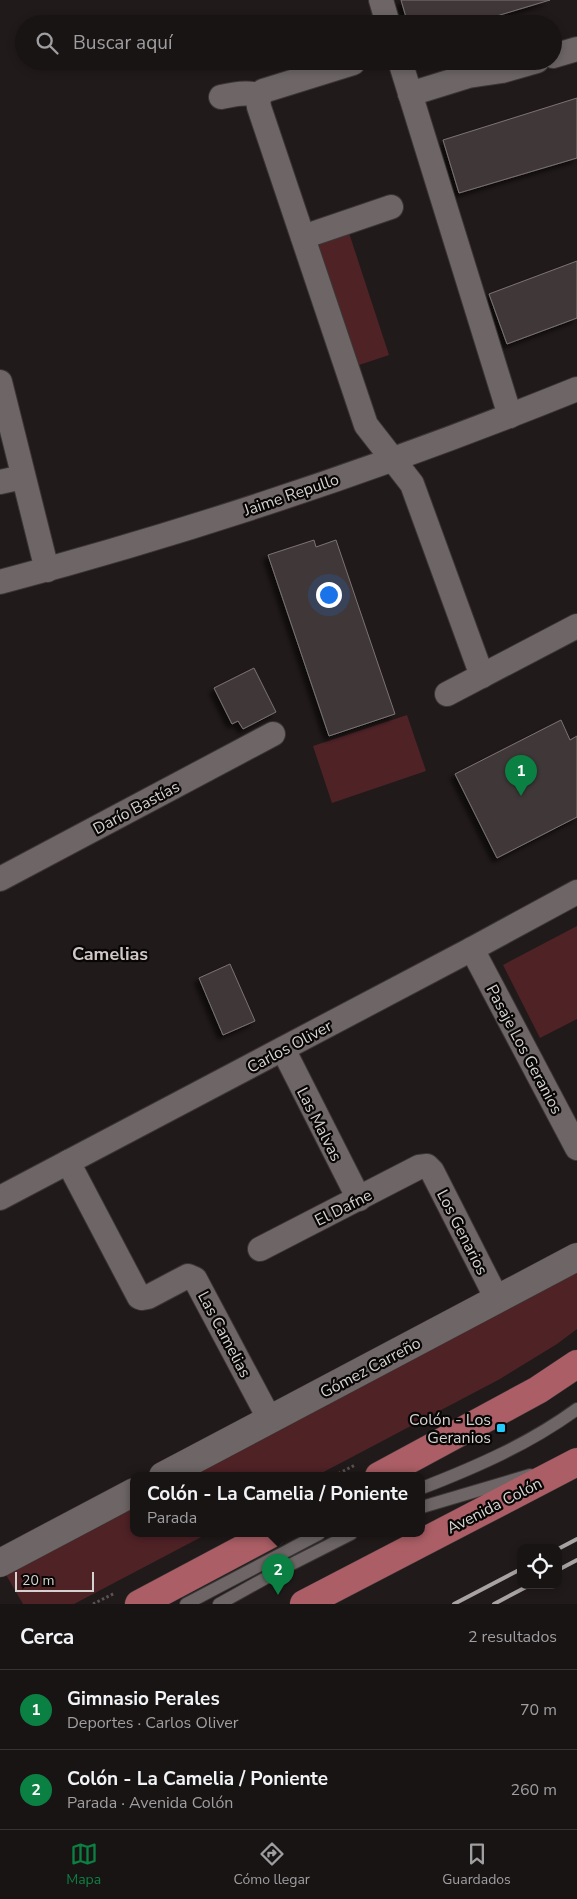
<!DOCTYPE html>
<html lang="es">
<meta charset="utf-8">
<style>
:root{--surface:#191414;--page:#262122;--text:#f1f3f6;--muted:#9f9ea0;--line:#373334;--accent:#0b8043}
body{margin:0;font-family:"Nunito Sans",sans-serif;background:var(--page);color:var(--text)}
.controls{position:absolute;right:15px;bottom:15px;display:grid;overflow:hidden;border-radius:10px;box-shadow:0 2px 8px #0003}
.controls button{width:45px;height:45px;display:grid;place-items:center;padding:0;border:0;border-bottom:1px solid var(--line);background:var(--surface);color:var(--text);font:25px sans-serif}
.scale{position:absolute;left:15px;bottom:12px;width:79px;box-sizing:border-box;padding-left:5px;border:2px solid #d7d2d2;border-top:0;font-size:14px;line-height:18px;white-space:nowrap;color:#d7d2d2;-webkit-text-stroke:4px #090606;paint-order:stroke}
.you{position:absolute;left:328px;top:594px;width:18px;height:18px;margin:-12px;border:4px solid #fff;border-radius:50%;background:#1a73e8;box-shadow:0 0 0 8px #1a73e833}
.badge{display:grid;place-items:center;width:32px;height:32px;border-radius:50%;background:var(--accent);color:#fff;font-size:16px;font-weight:700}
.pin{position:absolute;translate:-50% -41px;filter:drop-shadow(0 1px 2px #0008)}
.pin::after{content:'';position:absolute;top:26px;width:18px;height:15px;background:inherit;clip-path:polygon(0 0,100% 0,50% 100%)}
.popup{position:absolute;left:130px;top:1472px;width:295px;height:65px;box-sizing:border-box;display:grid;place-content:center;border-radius:10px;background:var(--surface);filter:drop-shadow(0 1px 4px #0005);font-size:16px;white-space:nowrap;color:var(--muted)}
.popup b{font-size:19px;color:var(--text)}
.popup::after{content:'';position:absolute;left:50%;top:100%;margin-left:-10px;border:10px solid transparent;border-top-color:var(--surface)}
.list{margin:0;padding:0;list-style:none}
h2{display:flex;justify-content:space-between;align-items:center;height:65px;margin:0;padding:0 20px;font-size:21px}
h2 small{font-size:16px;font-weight:400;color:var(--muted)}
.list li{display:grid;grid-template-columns:32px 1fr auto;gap:15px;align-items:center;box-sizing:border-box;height:80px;padding:0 20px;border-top:1px solid var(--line)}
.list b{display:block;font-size:19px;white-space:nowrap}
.list p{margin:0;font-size:16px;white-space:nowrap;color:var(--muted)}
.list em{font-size:16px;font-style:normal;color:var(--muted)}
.icon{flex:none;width:28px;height:28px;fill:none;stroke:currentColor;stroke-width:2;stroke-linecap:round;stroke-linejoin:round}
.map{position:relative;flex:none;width:577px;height:1604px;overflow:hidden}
.search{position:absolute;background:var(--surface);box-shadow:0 2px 8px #0003;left:15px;right:15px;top:15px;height:55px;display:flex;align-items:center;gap:12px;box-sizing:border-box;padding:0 18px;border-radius:28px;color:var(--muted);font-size:19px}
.sheet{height:225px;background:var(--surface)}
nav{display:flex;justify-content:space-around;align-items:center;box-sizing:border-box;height:70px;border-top:1px solid var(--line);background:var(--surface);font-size:14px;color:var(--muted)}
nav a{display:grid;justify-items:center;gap:2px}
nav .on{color:var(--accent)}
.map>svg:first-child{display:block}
.green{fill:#4f2226}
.building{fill:#403838;stroke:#7c7373;filter:url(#shadow)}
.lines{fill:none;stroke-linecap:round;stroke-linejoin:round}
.service-casing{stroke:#3c3636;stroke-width:14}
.minor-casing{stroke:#3c3636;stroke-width:26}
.tertiary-casing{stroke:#3c3636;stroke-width:29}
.primary-casing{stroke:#3c3636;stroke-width:29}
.path{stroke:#595353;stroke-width:3;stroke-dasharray:2.5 2.5;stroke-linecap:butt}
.service{stroke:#6e6666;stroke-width:12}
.minor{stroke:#6e6666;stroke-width:24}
.tertiary{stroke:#6e6666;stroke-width:28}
.primary{stroke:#ab5e65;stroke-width:28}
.rail{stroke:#a9a4a4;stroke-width:4}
.poi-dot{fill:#24c9fe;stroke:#090606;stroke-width:2}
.labels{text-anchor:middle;stroke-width:4.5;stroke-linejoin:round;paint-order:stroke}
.street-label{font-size:16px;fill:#d7d2d2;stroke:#090606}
.poi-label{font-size:16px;fill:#d7d2d2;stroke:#090606;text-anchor:end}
.neighbourhood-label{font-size:18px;font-weight:bold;fill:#d1c7c7;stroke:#090606}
</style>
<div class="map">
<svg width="577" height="1604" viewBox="0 0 577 1604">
<defs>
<filter id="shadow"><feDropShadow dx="-4.5" dy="4.5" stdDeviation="2.5" flood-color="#0009"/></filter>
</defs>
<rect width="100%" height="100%" fill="#211a1a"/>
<!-- green -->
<g class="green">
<polygon points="349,233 389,355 356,366 317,244"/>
<polygon points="407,715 426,771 332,803 313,746"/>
<polygon points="577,926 577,1019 540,1038 503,965"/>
<polygon points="577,1271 577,1329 557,1344 500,1379 316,1476 189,1476"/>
<polygon points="134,1505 134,1534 207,1534 74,1604 23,1604 5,1573"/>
</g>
<!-- building -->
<g class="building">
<polygon points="401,0 550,0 470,24 408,24"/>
<polygon points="577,98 577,158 459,193 443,140"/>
<polygon points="577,261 577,318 507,344 489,294"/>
<polygon points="314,540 316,547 336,540 395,714 329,736 268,555"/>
<polygon points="254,668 276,712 243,729 238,721 232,724 214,688"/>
<polygon points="561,720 570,740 577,736 577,817 497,858 455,774"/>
<polygon points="230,964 255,1021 223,1035 199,978"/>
</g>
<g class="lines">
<defs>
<g id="service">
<path d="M422 1488C476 1467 529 1444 577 1409"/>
<polyline points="422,1507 530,1475"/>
<polyline points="186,1604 319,1534"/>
<polyline points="219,1604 282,1569 351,1534"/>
</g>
<g id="minor">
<polyline points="381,0 388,24"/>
<polyline points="553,56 577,49"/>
<polyline points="400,61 510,416"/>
<polyline points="353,63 263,91 258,100 259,107 366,425 412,484 482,676"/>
<polyline points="410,94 468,76 502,71 537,61"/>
<path d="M221 97C235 94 246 92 260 95"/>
<polyline points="303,237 391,207"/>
<polyline points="0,382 47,570"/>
<polyline points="0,482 23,477"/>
<path d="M0 582C196 530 389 465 577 389"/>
<polyline points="447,694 577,626"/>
<polyline points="0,879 273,734"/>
<polyline points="472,949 577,1148"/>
<polyline points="283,1049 359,1199"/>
<polyline points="68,1162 139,1297 142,1298 148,1297 184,1278 188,1276 195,1279 270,1420"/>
<polyline points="0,1198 472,949 577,892"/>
<polyline points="260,1249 419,1167 427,1166 432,1171 497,1299"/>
</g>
<g id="tertiary">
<polyline points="163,1476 577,1257"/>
<polyline points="0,1563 134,1492"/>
</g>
<g id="primary">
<polyline points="379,1476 538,1390 577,1364"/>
<polyline points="139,1604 271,1534"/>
<polyline points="304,1604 577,1462"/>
</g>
</defs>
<!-- service casing -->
<use href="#service" class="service-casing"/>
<!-- minor casing -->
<use href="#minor" class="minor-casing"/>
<!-- tertiary casing -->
<use href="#tertiary" class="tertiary-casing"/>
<!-- primary casing -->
<use href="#primary" class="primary-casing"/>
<!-- path -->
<g class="path">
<polyline points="334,1476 355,1465"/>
<polyline points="93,1604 115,1593"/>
</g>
<!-- service -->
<use href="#service" class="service"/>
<!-- minor -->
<use href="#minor" class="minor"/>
<!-- tertiary -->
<use href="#tertiary" class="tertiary"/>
<!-- primary -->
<use href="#primary" class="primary"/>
<!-- rail -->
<g class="rail">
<polyline points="558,1549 577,1539"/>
<polyline points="558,1570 577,1560"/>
<polyline points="454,1604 521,1569"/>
<polyline points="494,1604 530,1585"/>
</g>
</g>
<!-- markers -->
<rect class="poi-dot" x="496" y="1423" width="10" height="10" rx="2.5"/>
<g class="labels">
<!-- street labels -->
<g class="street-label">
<text transform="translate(291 494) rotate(-19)" y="6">Jaime Repullo</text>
<text transform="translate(136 807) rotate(-28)" y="6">Darío Bastías</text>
<text transform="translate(289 1046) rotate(-28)" y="6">Carlos Oliver</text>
<text transform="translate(525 1049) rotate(62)" y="6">Pasaje Los Geranios</text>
<text transform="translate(320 1124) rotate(63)" y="6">Las Malvas</text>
<text transform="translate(343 1207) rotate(-27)" y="6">El Dafne</text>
<text transform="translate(463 1232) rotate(63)" y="6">Los Genarios</text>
<text transform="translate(225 1334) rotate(62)" y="6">Las Camelias</text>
<text transform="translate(370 1367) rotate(-28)" y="6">Gómez Carreño</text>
<text transform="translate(494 1505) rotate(-27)" y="6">Avenida Colón</text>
</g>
<!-- poi labels -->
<g class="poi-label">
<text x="491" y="1425">Colón - Los<tspan x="491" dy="18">Geranios</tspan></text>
</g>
<!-- neighbourhood labels -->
<g class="neighbourhood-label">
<text x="110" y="960">Camelias</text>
</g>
</g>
</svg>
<div class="controls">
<button><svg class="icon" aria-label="locate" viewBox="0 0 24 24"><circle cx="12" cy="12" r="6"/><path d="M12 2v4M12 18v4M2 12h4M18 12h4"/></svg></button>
</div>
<div class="scale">20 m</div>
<div class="you"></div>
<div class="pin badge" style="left:521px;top:796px">1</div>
<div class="pin badge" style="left:278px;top:1595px">2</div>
<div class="popup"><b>Colón - La Camelia / Poniente</b>Parada</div>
<div class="search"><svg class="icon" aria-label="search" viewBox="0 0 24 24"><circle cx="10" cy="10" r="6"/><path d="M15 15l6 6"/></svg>Buscar aquí</div>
</div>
<section class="sheet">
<h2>Cerca<small>2 resultados</small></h2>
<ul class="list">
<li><span class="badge">1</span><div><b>Gimnasio Perales</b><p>Deportes · Carlos Oliver</p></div><em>70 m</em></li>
<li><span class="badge">2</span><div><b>Colón - La Camelia / Poniente</b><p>Parada · Avenida Colón</p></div><em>260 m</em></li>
</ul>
</section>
<nav>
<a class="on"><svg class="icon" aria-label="map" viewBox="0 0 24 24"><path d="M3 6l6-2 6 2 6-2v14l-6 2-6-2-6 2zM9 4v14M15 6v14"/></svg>Mapa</a>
<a><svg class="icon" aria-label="directions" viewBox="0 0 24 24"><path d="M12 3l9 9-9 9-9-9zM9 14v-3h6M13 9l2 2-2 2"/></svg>Cómo llegar</a>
<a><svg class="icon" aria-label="saved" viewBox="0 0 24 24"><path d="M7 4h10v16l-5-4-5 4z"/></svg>Guardados</a>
</nav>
